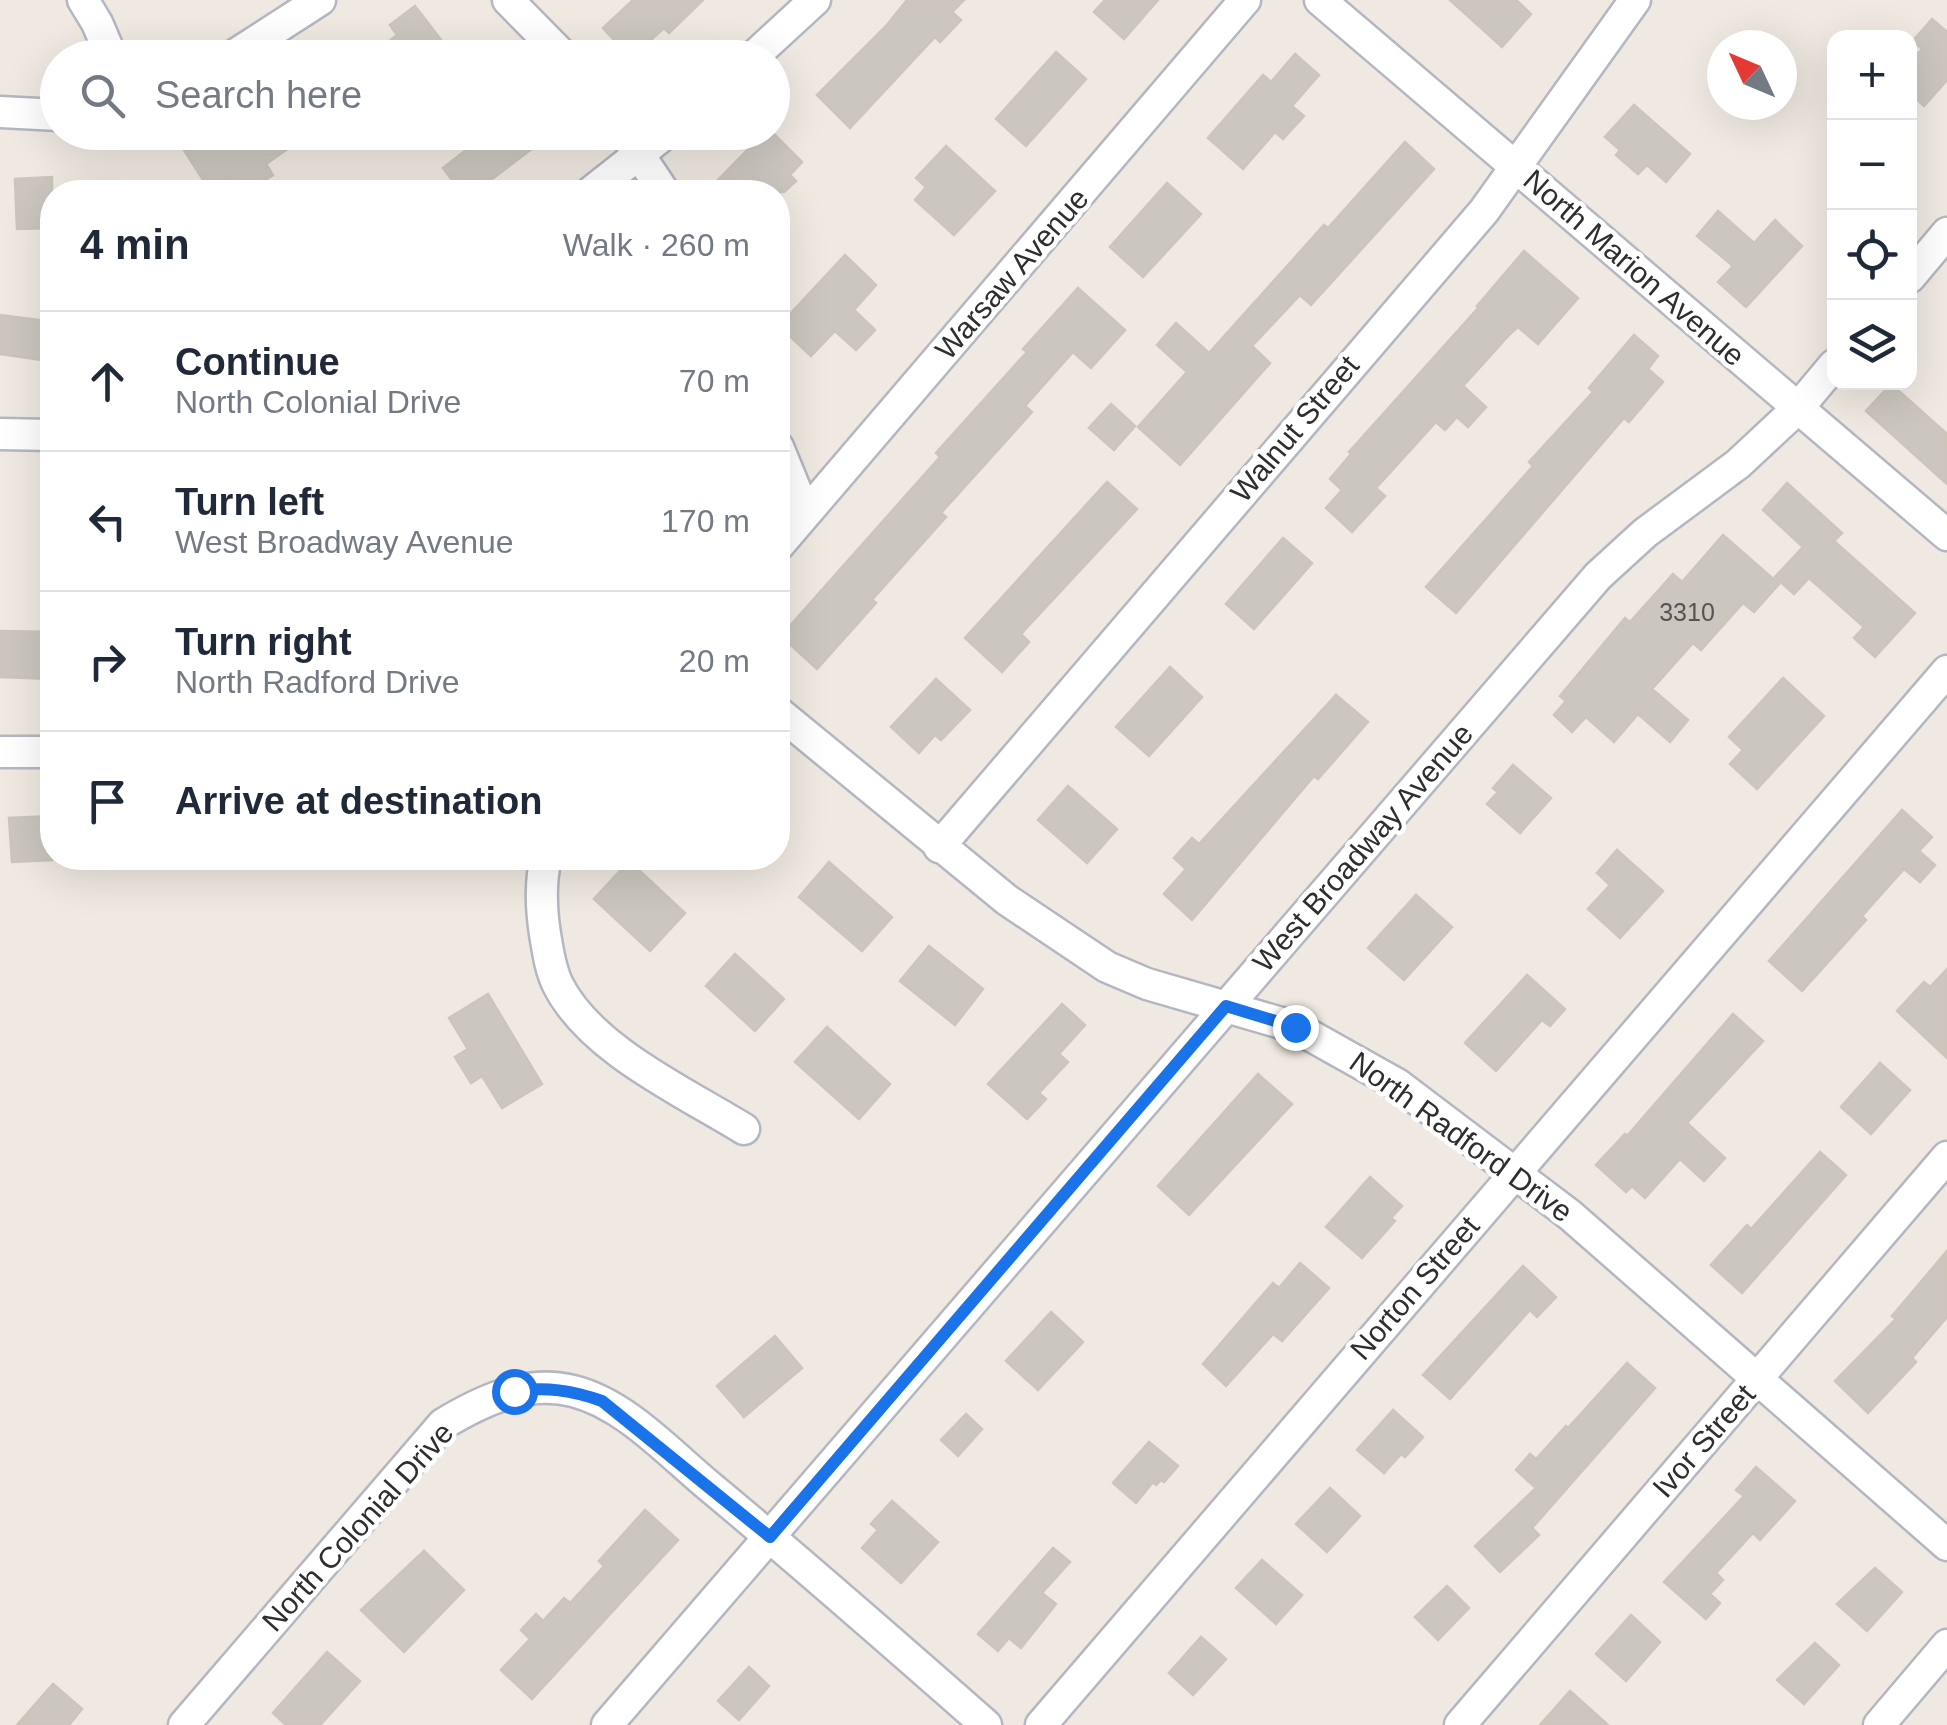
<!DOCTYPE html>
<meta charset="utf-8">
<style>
:root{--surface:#fff;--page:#f6f6f7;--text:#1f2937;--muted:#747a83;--line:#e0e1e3}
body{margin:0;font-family:Arial,sans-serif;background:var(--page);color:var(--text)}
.controls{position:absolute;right:30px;top:30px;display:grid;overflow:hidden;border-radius:20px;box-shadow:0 10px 40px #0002}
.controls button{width:90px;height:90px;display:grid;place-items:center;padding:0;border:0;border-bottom:2px solid var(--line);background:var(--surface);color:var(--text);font:50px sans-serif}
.compass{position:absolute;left:1707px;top:30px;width:90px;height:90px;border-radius:50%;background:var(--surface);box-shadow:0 10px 40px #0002;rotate:314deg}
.stop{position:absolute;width:30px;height:30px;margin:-22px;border:8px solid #1a73e8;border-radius:50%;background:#fff}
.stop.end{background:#1a73e8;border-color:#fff;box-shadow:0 2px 10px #0008}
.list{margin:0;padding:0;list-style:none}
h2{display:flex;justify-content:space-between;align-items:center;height:130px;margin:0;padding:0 40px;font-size:42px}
h2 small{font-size:32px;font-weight:400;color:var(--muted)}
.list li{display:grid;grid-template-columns:65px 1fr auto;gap:30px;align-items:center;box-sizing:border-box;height:140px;padding:0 40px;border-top:2px solid var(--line)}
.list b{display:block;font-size:38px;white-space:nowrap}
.list p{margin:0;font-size:32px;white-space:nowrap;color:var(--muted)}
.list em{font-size:32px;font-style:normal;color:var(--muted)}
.icon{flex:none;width:55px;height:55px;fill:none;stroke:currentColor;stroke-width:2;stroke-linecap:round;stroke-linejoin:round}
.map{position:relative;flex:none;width:1947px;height:1725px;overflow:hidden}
.search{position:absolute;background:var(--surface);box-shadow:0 10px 40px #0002;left:40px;top:40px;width:750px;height:110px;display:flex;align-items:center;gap:25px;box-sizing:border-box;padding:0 35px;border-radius:55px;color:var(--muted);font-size:38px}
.panel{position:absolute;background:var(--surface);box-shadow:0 10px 40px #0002;left:40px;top:180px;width:750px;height:690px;border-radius:40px}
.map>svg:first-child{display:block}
.building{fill:#cbc7bf;stroke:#cbc5ba;stroke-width:2.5}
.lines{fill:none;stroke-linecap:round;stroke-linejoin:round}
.street-casing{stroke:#b4b7c1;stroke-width:35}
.street{stroke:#fff;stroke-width:30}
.route{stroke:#1a73e8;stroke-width:12}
.labels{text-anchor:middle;stroke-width:9;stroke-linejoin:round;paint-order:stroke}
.number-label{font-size:25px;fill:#555452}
.street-label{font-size:30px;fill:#2e2e2e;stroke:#fff}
</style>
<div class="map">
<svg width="1947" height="1725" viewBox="0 0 1947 1725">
<rect width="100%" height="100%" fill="#efe9e1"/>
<!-- building -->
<g class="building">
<polygon points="633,0 703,0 669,33 664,28 631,58 603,28"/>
<polygon points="907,0 964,0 952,12 961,20 940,42 935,37 850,128 817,95 886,26"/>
<polygon points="1105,0 1158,0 1124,39 1094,12"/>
<polygon points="1450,0 1516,0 1531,14 1502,47"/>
<polygon points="415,6 445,45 429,58 368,58 397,35 390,25"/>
<polygon points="1932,19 1947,32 1947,80 1924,106 1910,93 1910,62 1922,49 1913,41"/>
<polygon points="1056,52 1086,79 1026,146 996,119"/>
<polygon points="1295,54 1319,75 1292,106 1304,116 1283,139 1275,132 1243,169 1208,138 1263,75 1271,82"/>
<polygon points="1634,105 1690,154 1666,182 1647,165 1638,174 1616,155 1620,150 1605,137"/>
<polygon points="211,132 219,141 232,132 283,132 292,146 266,164 273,175 246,192 236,192 227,178 209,189 184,150"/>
<polygon points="489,132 554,132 475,192 461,192 443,168"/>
<polygon points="765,132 772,132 802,162 790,175 796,181 784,192 726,192 716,182"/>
<polygon points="1405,142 1434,169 1311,305 1300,295 1252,346 1270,363 1180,465 1138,427 1187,372 1157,345 1176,323 1209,353 1324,225 1328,228"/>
<polygon points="946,146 995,191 954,235 915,200 926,187 916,178"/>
<polygon points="52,177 52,228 17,229 15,179"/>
<polygon points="1167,183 1201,214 1143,277 1110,247"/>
<polygon points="1718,211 1754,243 1775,220 1802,246 1746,307 1718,282 1733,266 1697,236"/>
<polygon points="1524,251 1578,298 1538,344 1518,327 1510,334 1463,386 1486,407 1468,427 1457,417 1445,430 1436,422 1376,488 1385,496 1352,532 1326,508 1342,490 1330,479 1351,454 1349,452 1479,307 1477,306"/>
<polygon points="845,255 876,285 854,310 875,330 856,350 835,331 811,356 779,326"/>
<polygon points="1078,288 1125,330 1091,368 1073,352 1025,406 1032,412 941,513 946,517 872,600 876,603 817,669 781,636 940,457 936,453 1027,352 1023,349"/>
<polygon points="0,315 47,321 42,360 0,354"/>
<polygon points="1634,335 1658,356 1648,369 1663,382 1629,422 1624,418 1456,613 1426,587 1533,466 1529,462 1593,392 1589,388"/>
<polygon points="1891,384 1947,434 1947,484 1866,411"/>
<polygon points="1111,404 1135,426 1114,450 1089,428"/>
<polygon points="1107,482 1137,509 1021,634 1029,642 1002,672 965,638"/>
<polygon points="1787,483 1842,533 1834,541 1915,613 1875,657 1854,638 1864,627 1809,578 1794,594 1775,577 1803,547 1763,510"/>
<polygon points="1723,535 1779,584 1754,612 1743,603 1701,650 1693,643 1652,689 1688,720 1670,742 1638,714 1614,742 1586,717 1572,732 1554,715 1566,701 1560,696 1625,618 1630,622 1673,574 1682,582"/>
<polygon points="1283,538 1312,563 1254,629 1226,604"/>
<polygon points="0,631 52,632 52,679 0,677"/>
<polygon points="1170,667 1202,697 1149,756 1116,727"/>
<polygon points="1783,678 1824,716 1757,789 1730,764 1743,750 1729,737"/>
<polygon points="936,679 970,710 941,740 935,735 919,753 891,727"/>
<polygon points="1336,695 1368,722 1318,779 1314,776 1192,920 1164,894 1186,869 1174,858 1192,838 1199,844"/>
<polygon points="1513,765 1551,798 1520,833 1487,804 1498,792 1493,788"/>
<polygon points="1068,786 1117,829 1087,863 1038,820"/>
<polygon points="1902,810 1932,837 1919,851 1935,865 1920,882 1904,869 1862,916 1866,920 1802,991 1769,961"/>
<polygon points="52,816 52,860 12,862 9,818"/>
<polygon points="1617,850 1663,891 1620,938 1588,909 1610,885 1597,873"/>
<polygon points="629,861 685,913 650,951 594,899"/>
<polygon points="829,862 892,917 862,951 799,897"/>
<polygon points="1416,895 1452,927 1404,980 1368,948"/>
<polygon points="929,946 983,989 955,1025 900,981"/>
<polygon points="735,954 784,999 755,1031 706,986"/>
<polygon points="1947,969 1947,1058 1897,1011 1924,982 1930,987"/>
<polygon points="1527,975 1565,1009 1550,1026 1542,1020 1496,1071 1465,1043"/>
<polygon points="488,994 542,1084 502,1108 482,1076 471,1083 455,1057 468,1049 449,1018"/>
<polygon points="1062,1004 1085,1025 1059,1054 1068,1062 1039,1093 1046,1099 1027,1119 988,1084"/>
<polygon points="1733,1014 1763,1041 1687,1123 1725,1158 1704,1181 1680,1159 1645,1198 1632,1186 1626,1192 1596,1165 1625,1134 1627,1136"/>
<polygon points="827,1027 890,1084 859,1119 795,1062"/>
<polygon points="1880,1063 1910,1090 1871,1134 1841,1107"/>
<polygon points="1258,1074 1292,1104 1189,1215 1158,1186"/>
<polygon points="1820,1152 1846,1175 1742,1293 1711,1265 1747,1225 1751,1229"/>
<polygon points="1370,1177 1402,1206 1391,1218 1395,1221 1362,1258 1326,1227"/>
<polygon points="1947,1251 1947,1317 1912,1358 1916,1362 1868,1413 1835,1381 1896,1319 1892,1316"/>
<polygon points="1300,1263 1329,1288 1282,1341 1273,1334 1226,1386 1203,1364 1273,1283 1279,1288"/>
<polygon points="1523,1266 1556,1297 1537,1317 1530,1310 1450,1399 1423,1375"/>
<polygon points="1051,1312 1083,1342 1038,1390 1006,1361"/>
<polygon points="775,1336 802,1368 744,1417 717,1386"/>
<polygon points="1627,1363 1655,1388 1532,1528 1539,1535 1500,1572 1475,1546 1536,1488 1516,1470 1530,1454 1536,1459 1566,1426 1568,1428"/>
<polygon points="1393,1410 1423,1437 1405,1457 1401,1454 1384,1473 1357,1450"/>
<polygon points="966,1414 982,1429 958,1456 941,1440"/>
<polygon points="1149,1442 1178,1466 1164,1482 1161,1480 1156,1485 1153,1482 1136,1503 1113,1483"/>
<polygon points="1756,1467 1795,1501 1760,1540 1753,1533 1716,1573 1723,1580 1710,1594 1720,1603 1706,1619 1664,1582 1744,1496 1736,1490"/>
<polygon points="1330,1488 1360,1516 1327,1552 1296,1524"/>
<polygon points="892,1501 938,1542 901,1583 862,1548 878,1530 871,1524"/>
<polygon points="645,1510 678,1540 532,1699 501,1670 530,1639 521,1630 536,1614 543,1621 564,1598 570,1603 604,1566 599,1561"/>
<polygon points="1053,1548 1070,1562 1042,1593 1056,1604 1021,1648 1009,1638 998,1651 978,1634"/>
<polygon points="424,1551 464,1590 404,1652 361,1610"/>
<polygon points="1262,1560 1302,1595 1276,1624 1236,1588"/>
<polygon points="1875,1568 1902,1592 1867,1631 1837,1604"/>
<polygon points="1447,1586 1469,1608 1438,1640 1415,1617"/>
<polygon points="1631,1615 1660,1642 1626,1681 1596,1654"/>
<polygon points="1201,1637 1226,1659 1193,1695 1169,1673"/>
<polygon points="1815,1643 1839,1665 1804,1704 1777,1680"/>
<polygon points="327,1652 360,1681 320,1725 286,1725 273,1713"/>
<polygon points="749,1667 769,1686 739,1720 718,1701"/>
<polygon points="53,1684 82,1709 69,1725 17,1725"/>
<polygon points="1570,1691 1608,1725 1540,1725"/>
</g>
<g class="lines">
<defs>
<g id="street">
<polyline points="83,0 97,23 112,58"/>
<polyline points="508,0 565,58"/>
<polyline points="1320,0 1947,535"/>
<polyline points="230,58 320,0"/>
<polyline points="752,58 815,0"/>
<polyline points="0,112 58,115"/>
<polyline points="624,132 664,192"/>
<polyline points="591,192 667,132"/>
<polyline points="1910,277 1947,233"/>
<polyline points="0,434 52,435"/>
<polyline points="778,447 805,513"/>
<polyline points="778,546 1245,0"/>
<polyline points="778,712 1007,900 1107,967 1147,984 1295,1027 1397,1084 1570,1215 1947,1545"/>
<polyline points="0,752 52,752"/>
<polyline points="939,847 1484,211 1635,0"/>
<path d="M546 858C540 882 541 908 545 934 548 951 550 969 558 985 590 1049 684 1092 744 1129"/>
<path d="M184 1725 443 1424C481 1401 527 1379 573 1391 625 1404 668 1452 709 1486 803 1564 894 1644 986 1725"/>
<polyline points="607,1725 1598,576 1645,533 1738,464 1798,408 1834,365"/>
<polyline points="1041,1725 1947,671"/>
<polyline points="1460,1725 1947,1157"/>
<polyline points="1879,1725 1947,1645"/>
</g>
</defs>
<!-- street casing -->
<use href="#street" class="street-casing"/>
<!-- street -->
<use href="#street" class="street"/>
</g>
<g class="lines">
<!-- route -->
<path class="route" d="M514 1391C547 1387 571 1390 602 1401L770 1537 1226 1006 1295 1027"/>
</g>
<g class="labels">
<!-- number labels -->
<g class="number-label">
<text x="1687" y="621">3310</text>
</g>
<!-- street labels -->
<g class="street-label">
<text transform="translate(1634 268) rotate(41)" y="10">North Marion Avenue</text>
<text transform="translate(1012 274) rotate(-49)" y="10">Warsaw Avenue</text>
<text transform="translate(1295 429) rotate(-50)" y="10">Walnut Street</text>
<text transform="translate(1363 848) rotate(-49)" y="10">West Broadway Avenue</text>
<text transform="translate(1461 1137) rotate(36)" y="10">North Radford Drive</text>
<text transform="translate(1415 1288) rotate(-49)" y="10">Norton Street</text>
<text transform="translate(1704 1441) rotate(-49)" y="10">Ivor Street</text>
<text transform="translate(358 1527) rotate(-48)" y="10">North Colonial Drive</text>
</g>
</g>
</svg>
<div class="controls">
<button>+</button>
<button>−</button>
<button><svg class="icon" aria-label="locate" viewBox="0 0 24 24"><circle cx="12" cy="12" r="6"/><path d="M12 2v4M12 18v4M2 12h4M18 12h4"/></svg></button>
<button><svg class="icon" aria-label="layers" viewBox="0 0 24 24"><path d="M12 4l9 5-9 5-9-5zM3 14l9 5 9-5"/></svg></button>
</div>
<svg class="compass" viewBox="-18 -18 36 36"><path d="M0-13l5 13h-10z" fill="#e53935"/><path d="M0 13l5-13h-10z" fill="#747a83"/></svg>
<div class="stop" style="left:514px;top:1391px"></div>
<div class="stop end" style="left:1295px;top:1027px"></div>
<div class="search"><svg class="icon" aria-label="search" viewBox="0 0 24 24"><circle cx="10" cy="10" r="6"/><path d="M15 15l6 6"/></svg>Search here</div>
<section class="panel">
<h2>4 min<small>Walk · 260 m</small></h2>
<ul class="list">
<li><svg class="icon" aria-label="ahead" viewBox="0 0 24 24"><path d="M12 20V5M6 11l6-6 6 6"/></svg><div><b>Continue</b><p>North Colonial Drive</p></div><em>70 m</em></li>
<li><svg class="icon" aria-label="left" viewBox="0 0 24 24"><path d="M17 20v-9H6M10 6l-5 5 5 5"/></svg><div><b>Turn left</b><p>West Broadway Avenue</p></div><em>170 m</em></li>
<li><svg class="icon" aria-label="right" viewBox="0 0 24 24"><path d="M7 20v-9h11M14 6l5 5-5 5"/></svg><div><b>Turn right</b><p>North Radford Drive</p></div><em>20 m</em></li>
<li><svg class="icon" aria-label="arrive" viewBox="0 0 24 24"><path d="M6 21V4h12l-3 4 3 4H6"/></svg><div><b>Arrive at destination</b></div></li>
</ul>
</section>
</div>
